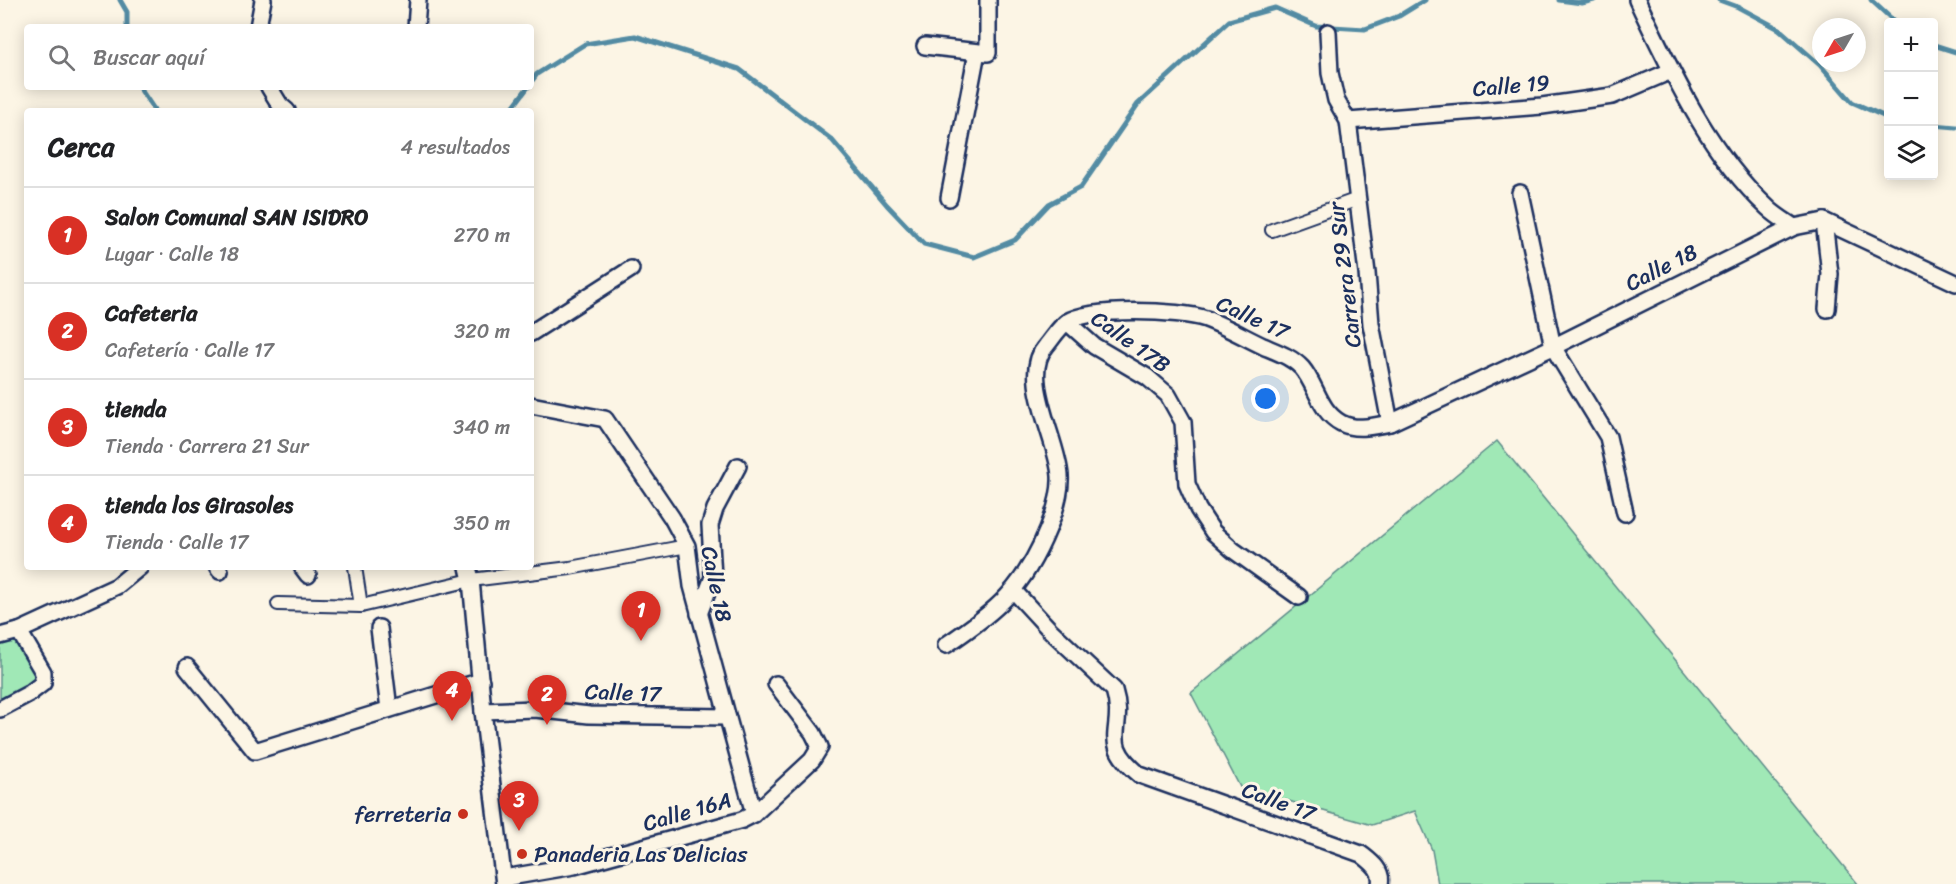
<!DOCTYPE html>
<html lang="es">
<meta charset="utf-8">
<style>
:root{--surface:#fff;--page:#f6f6f6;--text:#202124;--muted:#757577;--line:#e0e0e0;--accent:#d93025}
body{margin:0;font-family:Sriracha,sans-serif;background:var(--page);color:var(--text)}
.controls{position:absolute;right:18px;top:18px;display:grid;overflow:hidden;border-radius:6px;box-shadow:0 3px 15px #0003}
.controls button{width:54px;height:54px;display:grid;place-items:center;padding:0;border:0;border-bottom:2px solid var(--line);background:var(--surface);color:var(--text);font:30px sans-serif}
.compass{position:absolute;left:1812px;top:18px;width:54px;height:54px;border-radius:50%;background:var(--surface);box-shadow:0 3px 15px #0003;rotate:231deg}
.you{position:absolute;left:1266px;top:399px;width:21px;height:21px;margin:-15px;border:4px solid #fff;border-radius:50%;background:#1a73e8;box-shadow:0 0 0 9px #1a73e833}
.badge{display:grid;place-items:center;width:39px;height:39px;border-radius:50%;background:var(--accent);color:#fff;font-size:20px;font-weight:700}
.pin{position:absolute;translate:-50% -50px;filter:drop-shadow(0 2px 3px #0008)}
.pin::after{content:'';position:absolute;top:32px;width:21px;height:18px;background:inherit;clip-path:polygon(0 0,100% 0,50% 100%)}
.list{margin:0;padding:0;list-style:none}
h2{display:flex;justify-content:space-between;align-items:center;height:78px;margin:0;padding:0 24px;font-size:26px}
h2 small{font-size:20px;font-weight:400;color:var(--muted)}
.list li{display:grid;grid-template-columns:39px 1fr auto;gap:18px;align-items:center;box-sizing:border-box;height:96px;padding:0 24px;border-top:2px solid var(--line)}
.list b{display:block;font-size:22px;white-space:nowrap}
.list p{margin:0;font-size:20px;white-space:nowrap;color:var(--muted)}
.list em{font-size:20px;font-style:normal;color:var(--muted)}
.icon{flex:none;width:33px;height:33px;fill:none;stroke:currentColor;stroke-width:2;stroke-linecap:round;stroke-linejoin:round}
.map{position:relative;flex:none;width:1956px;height:884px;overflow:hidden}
.search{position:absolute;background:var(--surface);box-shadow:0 3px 15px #0003;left:24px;top:24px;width:510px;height:66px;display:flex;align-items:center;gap:15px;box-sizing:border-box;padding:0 21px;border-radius:6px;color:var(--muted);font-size:22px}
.panel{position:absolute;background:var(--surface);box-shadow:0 3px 15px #0003;left:24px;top:108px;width:510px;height:462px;border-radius:6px}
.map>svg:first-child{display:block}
.green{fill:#a0e8b6;stroke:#5e8c8a;stroke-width:1.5}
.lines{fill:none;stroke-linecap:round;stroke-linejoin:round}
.stream{stroke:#528ba3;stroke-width:5}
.pedestrian-casing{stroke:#1b2f5e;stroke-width:16}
.minor-casing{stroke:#1b2f5e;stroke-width:20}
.pedestrian{stroke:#fcf5e5;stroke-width:12}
.minor{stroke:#fcf5e5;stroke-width:15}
.poi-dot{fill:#c8321e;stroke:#fcf5e5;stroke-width:2}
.labels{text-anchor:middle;stroke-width:6;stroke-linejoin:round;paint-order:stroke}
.street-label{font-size:22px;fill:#1b2f5e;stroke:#fcf5e5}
.poi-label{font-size:22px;fill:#1b2f5e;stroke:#fcf5e5;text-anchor:end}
</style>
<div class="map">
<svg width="1956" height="884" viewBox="0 0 1956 884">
<rect width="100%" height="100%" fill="#fcf5e5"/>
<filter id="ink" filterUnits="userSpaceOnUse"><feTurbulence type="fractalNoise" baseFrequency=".0167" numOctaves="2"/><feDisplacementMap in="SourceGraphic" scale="12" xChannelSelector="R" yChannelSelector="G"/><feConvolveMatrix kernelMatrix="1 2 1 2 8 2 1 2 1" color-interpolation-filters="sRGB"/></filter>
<g filter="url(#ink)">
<!-- green -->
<g class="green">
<polygon points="1497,441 1858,884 1438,884 1432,850 1415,811 1372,825 1240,787 1191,693"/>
<polygon points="16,636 38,682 0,700 0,641"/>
</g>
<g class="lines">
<!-- stream -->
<g class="stream">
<polyline points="120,0 127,12 127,27"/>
<polyline points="1559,0 1582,3 1594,0"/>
<polyline points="1719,0 1738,7 1779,29 1820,65 1852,102 1888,118"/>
<polyline points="1871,0 1895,22"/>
<polyline points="1934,45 1956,52"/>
<polyline points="531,82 537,74 585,44 635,36 739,69 832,140 887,205 924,244 974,257 1015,240 1049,204 1081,187 1138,104 1229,21 1275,8 1316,26 1365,29 1399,16 1425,0"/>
<polyline points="139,87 155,111"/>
<polyline points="510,111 528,87"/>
<polyline points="1934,125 1956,127"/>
</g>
<defs>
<g id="pedestrian">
<polyline points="1272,230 1358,199"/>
<polyline points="355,567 361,606"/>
<polyline points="278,604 361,606 471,580 570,568 687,546"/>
</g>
<g id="minor">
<path d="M1637 0C1672 73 1708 152 1768 208 1775 215 1785 221 1794 227"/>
<polyline points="258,27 263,0"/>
<polyline points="416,27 418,0"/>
<polyline points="1328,32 1330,73 1336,100 1348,121 1367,273 1371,324 1390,423"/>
<polyline points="925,46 988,53 988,0"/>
<polyline points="269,87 280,105 287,111"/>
<polyline points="1348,121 1542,106 1612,96 1671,71"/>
<polyline points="1520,193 1553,347 1608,437 1625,513"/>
<polyline points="949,198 977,52"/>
<polyline points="1824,221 1830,274 1827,309"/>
<polyline points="1067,322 1094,346 1147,377 1168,395 1183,422 1187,484 1198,509 1213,532 1233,550 1299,597"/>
<polyline points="531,333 631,269"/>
<polyline points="531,405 605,419 672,518 687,546 692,586 754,814"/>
<polyline points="217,567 220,571"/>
<polyline points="302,567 308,575"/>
<polyline points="468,567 471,580 483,711 504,884"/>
<path d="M1014 591 1050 630 1114 690C1127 731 1097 740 1140 775L1361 854C1371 862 1383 870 1380 884"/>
<polyline points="699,614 713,577 710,525 715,509 738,466"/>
<polyline points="379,628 389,709"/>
<polyline points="0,636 19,631 117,586 140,567"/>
<path d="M946 645C997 611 1024 588 1048 529 1054 514 1061 493 1060 476 1058 440 1019 376 1046 346 1052 339 1059 327 1067 322 1091 307 1179 310 1206 319 1225 326 1244 337 1263 346 1277 352 1292 357 1302 368 1317 386 1319 411 1341 423 1356 431 1374 426 1390 423L1553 347 1794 227 1824 221 1956 283"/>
<polyline points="187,667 255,751 481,681"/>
<polyline points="0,709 30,693 43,683 43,672 19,631"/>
<polyline points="483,711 535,709 589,715 726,717"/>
<polyline points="504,878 574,866 742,820 754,814 812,760 820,747 813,733 776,684"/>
</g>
</defs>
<!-- pedestrian casing -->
<use href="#pedestrian" class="pedestrian-casing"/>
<!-- minor casing -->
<use href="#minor" class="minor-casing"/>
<!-- pedestrian -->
<use href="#pedestrian" class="pedestrian"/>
<!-- minor -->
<use href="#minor" class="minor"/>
</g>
</g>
<!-- markers -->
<g class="poi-dot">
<circle cx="463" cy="814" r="6"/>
<circle cx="522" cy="854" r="6"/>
</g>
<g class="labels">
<!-- street labels -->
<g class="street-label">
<text transform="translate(1511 85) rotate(-5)" y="8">Calle 19</text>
<text transform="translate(1661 267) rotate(-27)" y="8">Calle 18</text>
<text transform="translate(1344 275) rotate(-97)" y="8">Carrera 29 Sur</text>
<text transform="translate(1253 317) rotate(24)" y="8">Calle 17</text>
<text transform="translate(1131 341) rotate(35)" y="8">Calle 17B</text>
<text transform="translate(717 584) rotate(78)" y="8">Calle 18</text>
<text transform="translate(623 692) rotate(2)" y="8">Calle 17</text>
<text transform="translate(1279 801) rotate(20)" y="8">Calle 17</text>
<text transform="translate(687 811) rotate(-16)" y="8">Calle 16A</text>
</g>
<!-- poi labels -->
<g class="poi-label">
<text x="451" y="822">ferreteria</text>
<text x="534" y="862" text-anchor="start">Panaderia Las Delicias</text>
</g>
</g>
</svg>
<div class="controls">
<button>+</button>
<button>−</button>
<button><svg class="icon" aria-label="layers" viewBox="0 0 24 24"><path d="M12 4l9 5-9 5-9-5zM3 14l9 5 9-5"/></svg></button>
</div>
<svg class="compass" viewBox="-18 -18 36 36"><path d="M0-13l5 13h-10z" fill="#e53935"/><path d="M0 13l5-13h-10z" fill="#757577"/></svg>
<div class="you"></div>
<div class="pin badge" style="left:641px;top:641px">1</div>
<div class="pin badge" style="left:547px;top:725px">2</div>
<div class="pin badge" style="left:519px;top:831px">3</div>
<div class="pin badge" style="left:452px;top:721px">4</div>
<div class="search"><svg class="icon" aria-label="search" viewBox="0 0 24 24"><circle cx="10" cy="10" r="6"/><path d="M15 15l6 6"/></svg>Buscar aquí</div>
<section class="panel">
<h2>Cerca<small>4 resultados</small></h2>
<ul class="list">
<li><span class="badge">1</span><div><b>Salon Comunal SAN ISIDRO</b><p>Lugar · Calle 18</p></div><em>270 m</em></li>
<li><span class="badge">2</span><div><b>Cafeteria</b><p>Cafetería · Calle 17</p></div><em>320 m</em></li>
<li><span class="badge">3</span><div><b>tienda</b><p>Tienda · Carrera 21 Sur</p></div><em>340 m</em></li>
<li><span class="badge">4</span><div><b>tienda los Girasoles</b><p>Tienda · Calle 17</p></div><em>350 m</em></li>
</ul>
</section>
</div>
